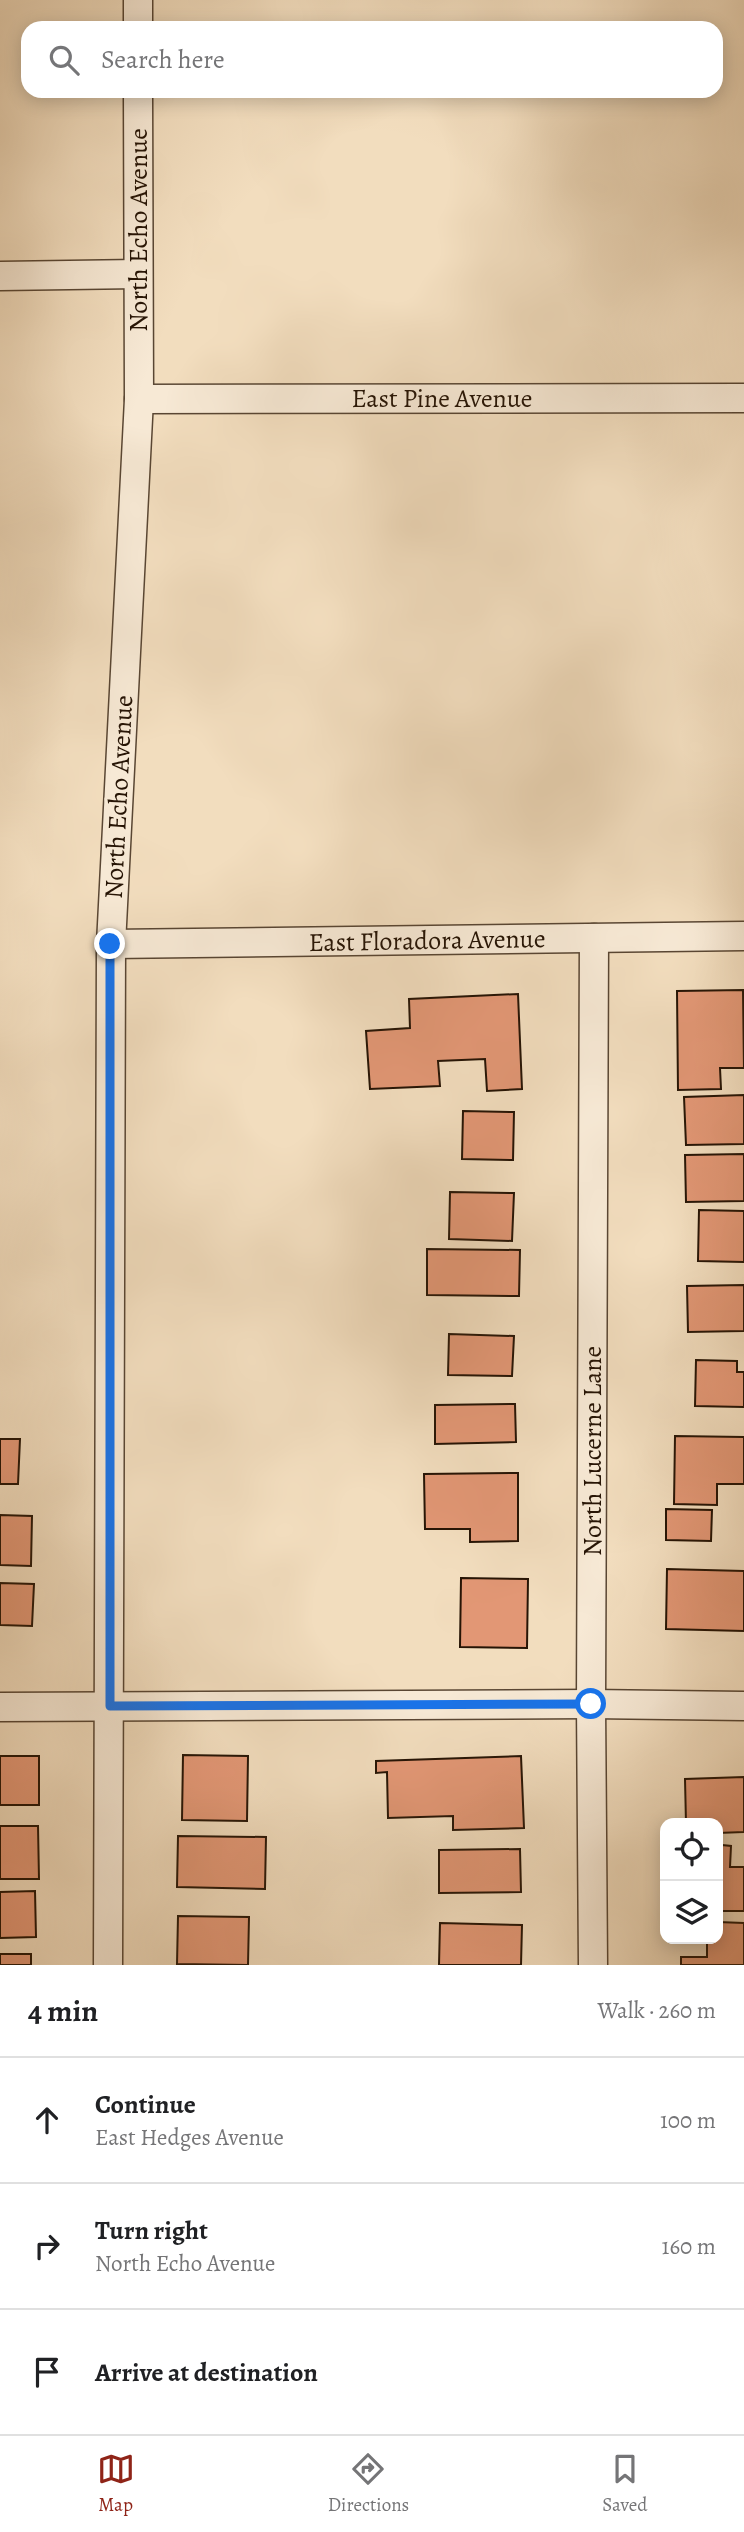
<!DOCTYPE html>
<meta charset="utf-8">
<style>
:root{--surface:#fff;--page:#f2f2f2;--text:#202124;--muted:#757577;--line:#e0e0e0;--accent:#8f2418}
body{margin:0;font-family:Alegreya,serif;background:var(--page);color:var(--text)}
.controls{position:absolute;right:21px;bottom:21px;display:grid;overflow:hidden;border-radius:14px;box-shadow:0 4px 18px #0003}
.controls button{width:63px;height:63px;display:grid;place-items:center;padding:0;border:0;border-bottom:2px solid var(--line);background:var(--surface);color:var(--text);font:35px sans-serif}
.stop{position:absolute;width:21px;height:21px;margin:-16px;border:5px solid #1a73e8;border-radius:50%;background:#fff}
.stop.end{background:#1a73e8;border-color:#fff;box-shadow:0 2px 7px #0008}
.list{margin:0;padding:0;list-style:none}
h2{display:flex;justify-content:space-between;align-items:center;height:91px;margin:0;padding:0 28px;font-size:30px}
h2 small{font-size:23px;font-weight:400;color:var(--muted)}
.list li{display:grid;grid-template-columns:46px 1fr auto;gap:21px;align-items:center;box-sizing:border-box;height:126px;padding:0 28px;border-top:2px solid var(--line)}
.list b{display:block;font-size:26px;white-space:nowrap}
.list p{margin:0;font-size:23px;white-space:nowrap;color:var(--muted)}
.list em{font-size:23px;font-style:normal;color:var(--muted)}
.icon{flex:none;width:38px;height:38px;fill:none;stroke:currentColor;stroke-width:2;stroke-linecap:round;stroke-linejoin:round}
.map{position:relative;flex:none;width:744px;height:1965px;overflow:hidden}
.search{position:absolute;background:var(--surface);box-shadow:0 4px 18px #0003;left:21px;right:21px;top:21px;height:77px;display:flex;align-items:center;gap:18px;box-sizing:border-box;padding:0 24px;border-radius:21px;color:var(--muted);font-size:26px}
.sheet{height:469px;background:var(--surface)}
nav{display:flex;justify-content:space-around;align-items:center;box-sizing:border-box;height:98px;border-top:2px solid var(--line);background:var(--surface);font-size:19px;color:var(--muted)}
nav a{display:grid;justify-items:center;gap:4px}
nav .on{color:var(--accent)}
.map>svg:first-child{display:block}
.building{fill:#e29775;stroke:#261405;stroke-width:2}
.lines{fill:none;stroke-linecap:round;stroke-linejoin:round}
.street-casing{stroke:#594633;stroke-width:31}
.street{stroke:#f7e9d5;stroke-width:28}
.route{stroke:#1a73e8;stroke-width:9}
.labels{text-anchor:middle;stroke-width:6;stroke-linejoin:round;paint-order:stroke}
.street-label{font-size:26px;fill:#261405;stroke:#f7e9d5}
</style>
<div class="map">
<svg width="744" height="1965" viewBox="0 0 744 1965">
<rect width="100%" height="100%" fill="#f2ddbe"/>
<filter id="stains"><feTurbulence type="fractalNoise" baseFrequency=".00286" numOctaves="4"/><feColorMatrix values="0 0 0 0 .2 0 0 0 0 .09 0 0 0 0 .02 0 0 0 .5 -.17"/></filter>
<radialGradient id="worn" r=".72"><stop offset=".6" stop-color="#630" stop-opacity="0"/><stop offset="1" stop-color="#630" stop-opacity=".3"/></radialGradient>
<!-- building -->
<g class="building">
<polygon points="743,990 744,1068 720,1068 721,1089 678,1090 677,991"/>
<polygon points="518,994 522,1089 487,1091 485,1059 438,1061 440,1086 370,1089 366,1031 410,1028 409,999"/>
<polygon points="744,1095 744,1144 686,1145 684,1097"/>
<polygon points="463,1111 514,1112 513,1160 462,1159"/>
<polygon points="744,1154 744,1201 686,1202 685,1155"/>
<polygon points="450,1192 514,1193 512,1241 449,1239"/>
<polygon points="699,1210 744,1211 744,1262 698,1261"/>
<polygon points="427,1249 520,1250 519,1296 427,1295"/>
<polygon points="744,1285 744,1331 688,1332 687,1286"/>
<polygon points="449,1334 514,1336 512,1376 448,1375"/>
<polygon points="696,1360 737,1361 737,1372 744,1372 744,1407 695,1406"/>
<polygon points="515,1404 516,1442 435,1444 435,1405"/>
<polygon points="675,1436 744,1437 744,1484 717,1484 717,1505 674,1504"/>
<polygon points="0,1439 20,1439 18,1484 0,1484"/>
<polygon points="518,1473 518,1541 470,1542 470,1529 425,1529 424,1474"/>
<polygon points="666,1509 712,1510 711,1541 666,1540"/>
<polygon points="0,1515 32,1516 31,1566 0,1565"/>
<polygon points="667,1569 744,1571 744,1631 666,1629"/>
<polygon points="461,1578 528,1579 527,1648 460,1647"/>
<polygon points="0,1583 34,1584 32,1626 0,1625"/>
<polygon points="183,1755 248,1756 247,1821 182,1820"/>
<rect x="0" y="1756" width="39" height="49"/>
<polygon points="521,1756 524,1828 453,1830 453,1816 388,1818 387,1772 376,1773 376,1761"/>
<polygon points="744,1777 744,1832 718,1833 718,1823 686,1823 685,1779"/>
<polygon points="0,1826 38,1826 39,1879 0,1879"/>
<polygon points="178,1836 266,1837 265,1889 177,1887"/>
<polygon points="722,1845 731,1846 730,1867 744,1867 744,1911 718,1911 718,1856 722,1856"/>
<polygon points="520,1849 521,1892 439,1893 439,1850"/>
<polygon points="35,1891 36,1937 0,1938 0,1892"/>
<polygon points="178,1916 249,1917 248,1965 177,1964"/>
<polygon points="718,1922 744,1923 744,1965 681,1965 681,1957 707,1957 707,1939 718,1939"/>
<polygon points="440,1923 522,1925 521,1965 439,1965"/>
<rect x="0" y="1954" width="31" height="11"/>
</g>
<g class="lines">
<defs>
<g id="street">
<polyline points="138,28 138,0"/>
<polyline points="0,276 138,274"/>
<polyline points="139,399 744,398"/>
<polyline points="111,944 744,936"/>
<polyline points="0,1707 591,1704 744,1706"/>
<polyline points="108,1965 111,944 139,399 138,91"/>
<polyline points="593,1965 591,1704 594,938"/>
</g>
</defs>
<!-- street casing -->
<use href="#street" class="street-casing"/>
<!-- street -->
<use href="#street" class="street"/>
</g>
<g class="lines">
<!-- route -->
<polyline class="route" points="110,944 110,1706 591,1704"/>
</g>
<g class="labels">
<!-- street labels -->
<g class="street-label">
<text transform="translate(138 230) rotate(-90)" y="9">North Echo Avenue</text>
<text x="442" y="407">East Pine Avenue</text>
<text transform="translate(118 797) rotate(-87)" y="9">North Echo Avenue</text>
<text transform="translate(427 940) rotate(-1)" y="9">East Floradora Avenue</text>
<text transform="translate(592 1451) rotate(-90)" y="9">North Lucerne Lane</text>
</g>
</g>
<rect width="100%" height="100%" filter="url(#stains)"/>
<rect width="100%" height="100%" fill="url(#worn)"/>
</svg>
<div class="controls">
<button><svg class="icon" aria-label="locate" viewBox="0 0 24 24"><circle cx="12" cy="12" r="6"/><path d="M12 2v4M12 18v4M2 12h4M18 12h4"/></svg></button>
<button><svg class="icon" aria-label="layers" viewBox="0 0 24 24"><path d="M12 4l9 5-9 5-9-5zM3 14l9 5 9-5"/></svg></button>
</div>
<div class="stop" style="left:591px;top:1704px"></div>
<div class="stop end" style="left:110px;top:944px"></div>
<div class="search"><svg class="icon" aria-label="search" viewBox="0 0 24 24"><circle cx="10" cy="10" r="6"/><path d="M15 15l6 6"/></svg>Search here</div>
</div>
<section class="sheet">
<h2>4 min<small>Walk · 260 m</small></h2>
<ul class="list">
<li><svg class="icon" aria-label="ahead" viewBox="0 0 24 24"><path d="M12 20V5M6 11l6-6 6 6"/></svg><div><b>Continue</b><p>East Hedges Avenue</p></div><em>100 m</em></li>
<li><svg class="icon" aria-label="right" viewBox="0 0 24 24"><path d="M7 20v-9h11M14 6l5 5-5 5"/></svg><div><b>Turn right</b><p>North Echo Avenue</p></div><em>160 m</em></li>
<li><svg class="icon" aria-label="arrive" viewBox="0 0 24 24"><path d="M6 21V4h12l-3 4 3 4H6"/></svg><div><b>Arrive at destination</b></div></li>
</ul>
</section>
<nav>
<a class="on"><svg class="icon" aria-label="map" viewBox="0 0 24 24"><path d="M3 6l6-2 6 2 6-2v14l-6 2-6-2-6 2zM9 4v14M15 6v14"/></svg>Map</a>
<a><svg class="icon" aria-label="directions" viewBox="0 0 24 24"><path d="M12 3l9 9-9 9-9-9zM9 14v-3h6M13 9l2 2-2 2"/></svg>Directions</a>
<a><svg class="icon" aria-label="saved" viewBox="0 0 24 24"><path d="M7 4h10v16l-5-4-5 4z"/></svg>Saved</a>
</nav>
